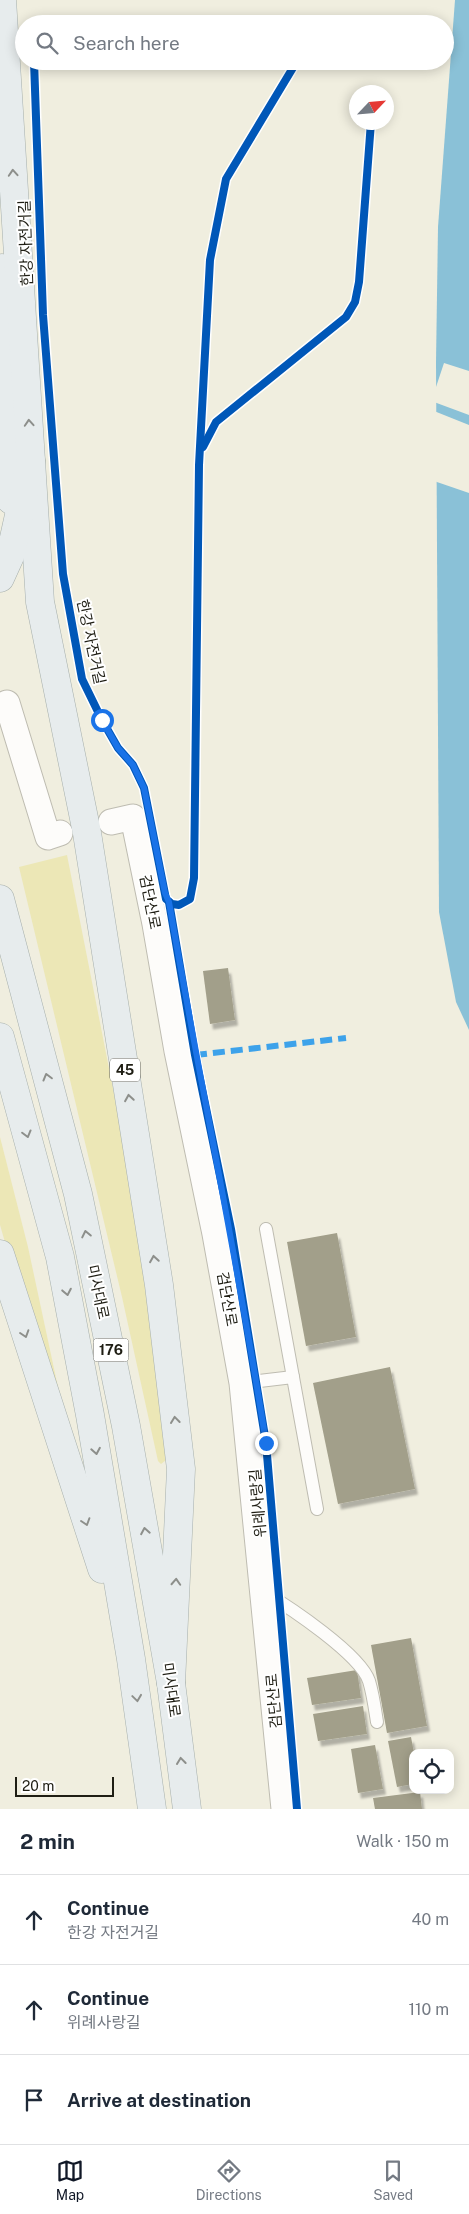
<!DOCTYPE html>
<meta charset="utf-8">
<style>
:root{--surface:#fff;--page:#f6f6f7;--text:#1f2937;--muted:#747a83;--line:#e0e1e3;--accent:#111827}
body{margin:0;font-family:"Public Sans","Noto Sans KR",sans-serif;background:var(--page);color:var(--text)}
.controls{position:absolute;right:15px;bottom:15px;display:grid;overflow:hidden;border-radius:10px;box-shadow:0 2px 12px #0003}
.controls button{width:45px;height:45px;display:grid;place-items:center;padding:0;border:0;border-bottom:1px solid var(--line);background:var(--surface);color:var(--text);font:25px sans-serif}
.compass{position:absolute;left:349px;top:85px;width:45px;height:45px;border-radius:50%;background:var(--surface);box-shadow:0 2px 12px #0003;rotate:64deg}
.scale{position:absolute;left:15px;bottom:12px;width:99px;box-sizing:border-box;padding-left:5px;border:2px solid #1f1e14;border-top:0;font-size:14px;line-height:18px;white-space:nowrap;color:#1f1e14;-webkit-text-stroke:4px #fff;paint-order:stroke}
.stop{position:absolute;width:15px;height:15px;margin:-11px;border:4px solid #1a73e8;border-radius:50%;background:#fff}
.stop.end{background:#1a73e8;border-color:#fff;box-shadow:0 1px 5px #0008}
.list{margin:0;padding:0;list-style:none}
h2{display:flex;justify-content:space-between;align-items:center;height:65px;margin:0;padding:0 20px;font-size:21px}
h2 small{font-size:16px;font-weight:400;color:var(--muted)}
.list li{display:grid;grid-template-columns:32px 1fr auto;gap:15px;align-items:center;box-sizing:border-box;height:90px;padding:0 20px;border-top:1px solid var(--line)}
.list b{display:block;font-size:19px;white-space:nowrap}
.list p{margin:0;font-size:16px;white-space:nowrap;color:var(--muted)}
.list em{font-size:16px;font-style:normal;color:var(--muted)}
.icon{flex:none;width:28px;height:28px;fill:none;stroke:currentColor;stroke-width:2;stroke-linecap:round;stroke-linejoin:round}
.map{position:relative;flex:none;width:469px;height:1809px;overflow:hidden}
.search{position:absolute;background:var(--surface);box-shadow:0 2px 12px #0003;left:15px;right:15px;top:15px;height:55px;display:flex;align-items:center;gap:12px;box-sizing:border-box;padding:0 18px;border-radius:28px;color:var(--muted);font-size:19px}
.sheet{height:335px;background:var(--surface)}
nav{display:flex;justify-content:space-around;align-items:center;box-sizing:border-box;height:70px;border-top:1px solid var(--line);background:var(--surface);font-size:14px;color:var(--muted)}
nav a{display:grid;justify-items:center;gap:2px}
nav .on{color:var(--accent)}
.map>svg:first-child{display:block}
.green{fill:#ece7b6}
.water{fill:#8ac1d7}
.pier{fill:#f0eedf}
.building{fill:#a29f8a;filter:url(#shadow)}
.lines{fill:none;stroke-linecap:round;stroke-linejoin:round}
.lane-casing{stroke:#bebcb1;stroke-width:14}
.street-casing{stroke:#bebcb1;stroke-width:27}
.primary-casing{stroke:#a6afac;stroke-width:29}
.lane{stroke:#fdfcfa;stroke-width:12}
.street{stroke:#fdfcfa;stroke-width:25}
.primary{stroke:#e7eced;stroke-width:28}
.quiet{stroke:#3da2ea;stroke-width:6;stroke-dasharray:12 6;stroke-linecap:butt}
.cycleway-casing{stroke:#fff;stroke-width:11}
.cycleway{stroke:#0057b8;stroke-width:8}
.oneway{stroke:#8d8f8b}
.route{stroke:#1a73e8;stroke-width:6}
.labels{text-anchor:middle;stroke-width:4;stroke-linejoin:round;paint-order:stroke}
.shield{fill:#fff;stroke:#62625a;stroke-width:1}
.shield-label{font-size:14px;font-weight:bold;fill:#1f1e14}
.street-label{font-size:15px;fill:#1f1e14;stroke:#fff}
</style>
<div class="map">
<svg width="469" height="1809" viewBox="0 0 469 1809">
<defs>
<filter id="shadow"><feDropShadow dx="3" dy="5.5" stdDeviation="1" flood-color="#0004"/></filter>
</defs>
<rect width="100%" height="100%" fill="#f0eedf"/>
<!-- green -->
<g class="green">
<polygon points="67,855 117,1109 143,1257 166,1460 161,1464 158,1461 122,1297 19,867"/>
<polygon points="0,1137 28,1247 68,1434 45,1380 0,1225"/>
</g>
<!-- water -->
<polygon class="water" points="455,0 469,0 469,1030 456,1002 439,912 436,363 438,227"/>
<!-- pier -->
<g class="pier">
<polygon points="444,363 469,371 469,415 434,402 434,393"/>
<polygon points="434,411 469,425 469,493 434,481"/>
</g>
<!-- building -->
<g class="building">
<polygon points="228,968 235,1020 210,1024 203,971"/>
<polygon points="337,1233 356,1337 306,1346 287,1242"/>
<polygon points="390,1367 415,1489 338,1504 313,1383"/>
<polygon points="411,1638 427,1726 387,1733 371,1645"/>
<polygon points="357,1670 361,1698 312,1705 307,1678"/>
<polygon points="363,1706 367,1734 318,1741 313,1714"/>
<polygon points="411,1737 414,1753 413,1784 397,1787 388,1741"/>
<polygon points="375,1745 383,1789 358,1793 351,1749"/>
<polygon points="420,1792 422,1809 375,1809 373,1798"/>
</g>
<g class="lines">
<defs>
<g id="lane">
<polyline points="266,1229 317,1509"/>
<polyline points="242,1383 293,1377"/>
<path d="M264 1592C289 1607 360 1654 369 1681 373 1694 375 1709 377 1722"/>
</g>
<g id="street">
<polyline points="0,706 7,703 48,837 60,833"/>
<polyline points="111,822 133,817 155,924 177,1051 215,1234 242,1383 284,1809"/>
</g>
<g id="primary">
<polyline points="2,268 3,369 12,460 11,500"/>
<polyline points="31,461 40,602 87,833 159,1285 181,1469 171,1683"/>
<polyline points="0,578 10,556 31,461 2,0"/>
<polyline points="0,899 78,1194 126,1426 171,1683 187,1809"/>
<polyline points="0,1037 60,1257 90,1415 131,1659 152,1809"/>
<polyline points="0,1254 102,1569"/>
</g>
</defs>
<!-- lane casing -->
<use href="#lane" class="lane-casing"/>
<!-- street casing -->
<use href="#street" class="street-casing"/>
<!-- primary casing -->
<use href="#primary" class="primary-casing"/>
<!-- lane -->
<use href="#lane" class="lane"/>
<!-- street -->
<use href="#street" class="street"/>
<!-- primary -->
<use href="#primary" class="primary"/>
<!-- quiet -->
<polyline class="quiet" points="195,1055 346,1038"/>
<defs>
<g id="cycleway">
<polyline points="34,61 43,315 63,574 82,679 102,720 118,748 133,765 144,788 166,899 172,904 179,905 190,899 194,878 199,465 210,260 226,179 297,61"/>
<polyline points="203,447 216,422 346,317 355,302 359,282 371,122"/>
<polyline points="169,902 195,1055 231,1229 266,1443 297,1809"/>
</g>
</defs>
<!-- cycleway casing -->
<use href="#cycleway" class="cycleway-casing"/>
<!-- cycleway -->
<use href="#cycleway" class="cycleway"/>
</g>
<!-- one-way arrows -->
<defs><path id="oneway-chevron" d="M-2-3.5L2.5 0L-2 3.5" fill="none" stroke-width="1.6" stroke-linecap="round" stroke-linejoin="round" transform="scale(1.25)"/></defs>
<g class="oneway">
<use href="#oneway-chevron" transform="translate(13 173) rotate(-94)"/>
<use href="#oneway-chevron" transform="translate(29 423) rotate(-94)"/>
<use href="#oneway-chevron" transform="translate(47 1077) rotate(-105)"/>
<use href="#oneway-chevron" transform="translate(129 1098) rotate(-99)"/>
<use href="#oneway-chevron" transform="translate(27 1134) rotate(75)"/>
<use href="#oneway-chevron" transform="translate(86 1234) rotate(-102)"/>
<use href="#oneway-chevron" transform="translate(154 1259) rotate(-99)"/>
<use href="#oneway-chevron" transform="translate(67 1292) rotate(79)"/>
<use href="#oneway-chevron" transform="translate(25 1334) rotate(72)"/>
<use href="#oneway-chevron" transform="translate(175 1420) rotate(-97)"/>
<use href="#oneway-chevron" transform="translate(96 1451) rotate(80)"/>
<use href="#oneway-chevron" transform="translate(86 1522) rotate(72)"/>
<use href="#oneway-chevron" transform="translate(145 1531) rotate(-100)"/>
<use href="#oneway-chevron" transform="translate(176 1582) rotate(-87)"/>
<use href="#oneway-chevron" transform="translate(137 1698) rotate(82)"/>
<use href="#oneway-chevron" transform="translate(181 1761) rotate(-97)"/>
</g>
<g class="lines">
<!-- route -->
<path class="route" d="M102 720 118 748 133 765 144 788 165 893 169 902C200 1083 238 1262 266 1443"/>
</g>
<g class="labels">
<!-- shield labels -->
<g class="shield">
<rect x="110" y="1058.5" width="30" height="23" rx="4"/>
<rect x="93.5" y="1338.5" width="35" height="23" rx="4"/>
</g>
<g class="shield-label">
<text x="125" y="1075">45</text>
<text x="111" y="1355">176</text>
</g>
<!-- street labels -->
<g class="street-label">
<text transform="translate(26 243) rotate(-92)" y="5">한강 자전거길</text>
<text transform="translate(91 642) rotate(78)" y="5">한강 자전거길</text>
<text transform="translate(150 902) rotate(79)" y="5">검단산로</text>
<text transform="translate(98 1292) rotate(78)" y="5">미사대로</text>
<text transform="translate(227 1299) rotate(80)" y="5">검단산로</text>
<text transform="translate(258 1503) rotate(-95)" y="5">위례사랑길</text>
<text transform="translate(171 1690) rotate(82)" y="5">미사대로</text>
<text transform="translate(274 1701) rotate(-95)" y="5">검단산로</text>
</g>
</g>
</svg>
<div class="controls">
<button><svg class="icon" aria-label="locate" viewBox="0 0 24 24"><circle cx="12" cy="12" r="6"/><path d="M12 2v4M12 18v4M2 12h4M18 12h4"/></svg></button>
</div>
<svg class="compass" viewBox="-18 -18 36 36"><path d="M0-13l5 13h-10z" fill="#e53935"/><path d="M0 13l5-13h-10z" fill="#747a83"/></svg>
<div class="scale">20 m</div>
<div class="stop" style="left:102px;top:720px"></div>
<div class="stop end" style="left:266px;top:1443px"></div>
<div class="search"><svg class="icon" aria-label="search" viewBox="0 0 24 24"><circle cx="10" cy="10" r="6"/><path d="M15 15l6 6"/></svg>Search here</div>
</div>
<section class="sheet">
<h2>2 min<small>Walk · 150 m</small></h2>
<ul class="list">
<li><svg class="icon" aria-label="ahead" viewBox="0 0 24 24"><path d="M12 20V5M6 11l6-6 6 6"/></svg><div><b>Continue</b><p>한강 자전거길</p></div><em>40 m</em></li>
<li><svg class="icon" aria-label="ahead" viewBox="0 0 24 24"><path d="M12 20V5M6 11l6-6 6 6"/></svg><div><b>Continue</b><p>위례사랑길</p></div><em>110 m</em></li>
<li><svg class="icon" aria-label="arrive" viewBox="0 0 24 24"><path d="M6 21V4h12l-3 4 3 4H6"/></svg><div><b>Arrive at destination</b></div></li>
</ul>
</section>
<nav>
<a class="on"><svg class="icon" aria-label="map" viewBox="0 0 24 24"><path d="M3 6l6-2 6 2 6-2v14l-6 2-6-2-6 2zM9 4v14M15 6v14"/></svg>Map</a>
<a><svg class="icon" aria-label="directions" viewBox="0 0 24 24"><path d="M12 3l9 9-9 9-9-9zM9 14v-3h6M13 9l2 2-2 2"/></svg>Directions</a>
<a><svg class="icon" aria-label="saved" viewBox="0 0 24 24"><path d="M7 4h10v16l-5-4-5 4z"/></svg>Saved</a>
</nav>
